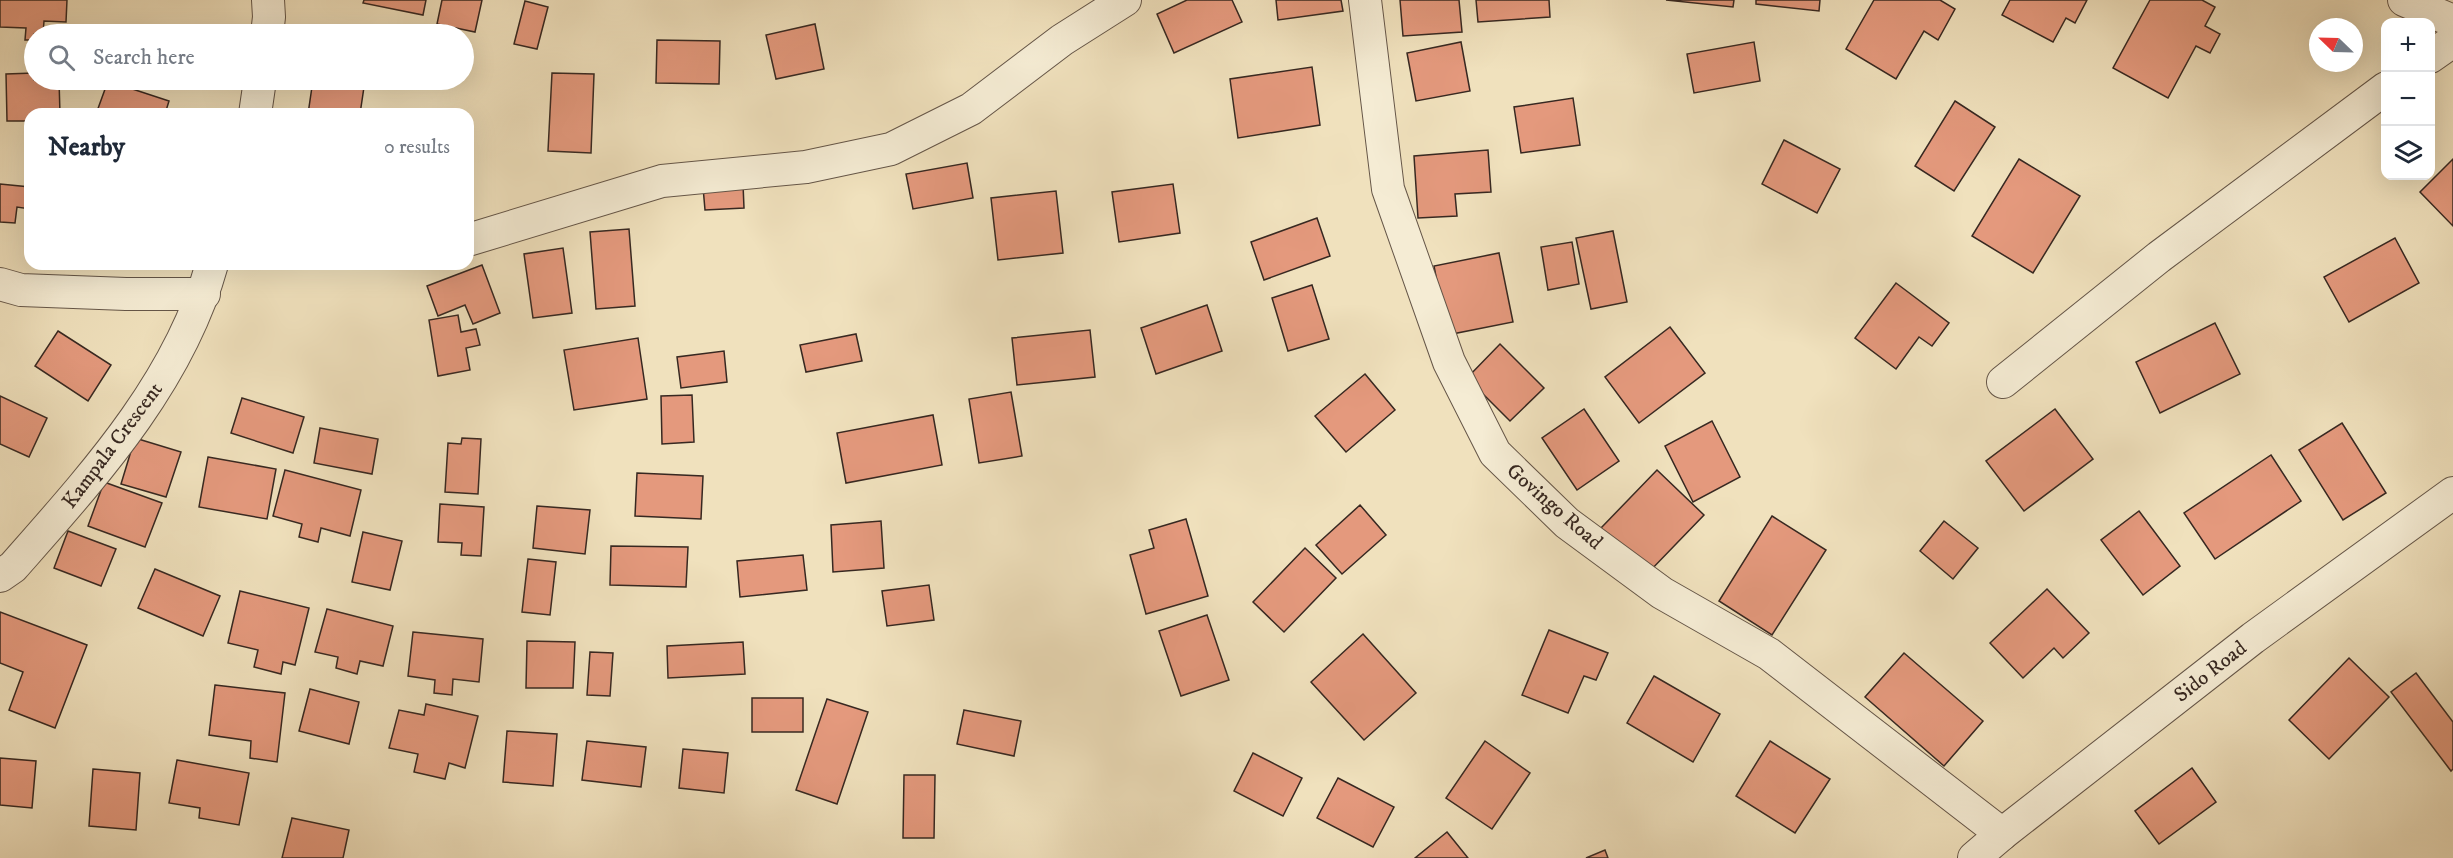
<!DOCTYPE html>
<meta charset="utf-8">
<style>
:root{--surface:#fff;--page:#f6f6f7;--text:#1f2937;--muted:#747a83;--line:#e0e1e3}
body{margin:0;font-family:"IM FELL DW Pica",serif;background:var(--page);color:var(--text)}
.controls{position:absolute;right:18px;top:18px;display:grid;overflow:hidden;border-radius:12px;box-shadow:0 6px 24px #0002}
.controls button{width:54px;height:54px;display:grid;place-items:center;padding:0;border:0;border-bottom:2px solid var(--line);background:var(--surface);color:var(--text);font:30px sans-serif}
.compass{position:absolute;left:2309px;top:18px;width:54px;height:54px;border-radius:50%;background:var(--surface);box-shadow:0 6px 24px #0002;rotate:293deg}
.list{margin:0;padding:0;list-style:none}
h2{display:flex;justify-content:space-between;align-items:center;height:78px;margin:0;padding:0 24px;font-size:26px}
h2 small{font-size:20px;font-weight:400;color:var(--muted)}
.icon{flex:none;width:33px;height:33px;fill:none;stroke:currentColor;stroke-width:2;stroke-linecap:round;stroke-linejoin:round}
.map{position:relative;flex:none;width:2453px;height:858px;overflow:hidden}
.search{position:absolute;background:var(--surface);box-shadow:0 6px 24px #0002;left:24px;top:24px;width:450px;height:66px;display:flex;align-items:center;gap:15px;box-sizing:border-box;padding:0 21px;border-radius:33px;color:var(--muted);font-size:22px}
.panel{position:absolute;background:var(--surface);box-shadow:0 6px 24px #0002;left:24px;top:108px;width:450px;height:162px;border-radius:18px}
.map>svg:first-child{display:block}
.building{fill:#e4997d;stroke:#372821;stroke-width:1.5}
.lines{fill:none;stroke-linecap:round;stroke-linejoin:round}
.minor-casing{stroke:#655648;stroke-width:34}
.minor{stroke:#f5ecd4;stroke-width:32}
.labels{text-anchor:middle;stroke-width:6;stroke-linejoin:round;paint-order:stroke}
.street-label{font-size:21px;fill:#372821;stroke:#f5ecd4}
</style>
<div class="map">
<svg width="2453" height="858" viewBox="0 0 2453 858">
<rect width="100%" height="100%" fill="#f0e1bd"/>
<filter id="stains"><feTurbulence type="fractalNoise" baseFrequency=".00333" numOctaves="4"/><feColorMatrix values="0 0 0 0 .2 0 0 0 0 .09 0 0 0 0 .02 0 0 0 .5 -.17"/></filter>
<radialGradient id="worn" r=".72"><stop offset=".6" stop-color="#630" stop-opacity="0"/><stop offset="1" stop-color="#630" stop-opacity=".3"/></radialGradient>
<!-- building -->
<g class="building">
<polygon points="0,0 67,0 66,22 44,21 43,34 34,34 34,40 25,40 26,28 0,27"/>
<polygon points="364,0 426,0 423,15 363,3"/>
<polygon points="442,0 482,0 475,32 437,24"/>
<polygon points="1187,0 1232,0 1242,22 1174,53 1157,14"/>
<polygon points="1276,0 1341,0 1343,11 1278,20"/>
<polygon points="1400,0 1459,0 1462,32 1403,36"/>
<polygon points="1476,0 1549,0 1550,17 1478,22"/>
<polygon points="1666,0 1734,0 1733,7"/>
<polygon points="1756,0 1820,0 1819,11 1756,4"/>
<polygon points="1874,0 1940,0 1955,9 1938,40 1924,31 1896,79 1846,49"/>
<polygon points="2010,0 2087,0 2075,23 2066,18 2053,42 2002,15"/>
<polygon points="2150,0 2202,0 2215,7 2205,26 2220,34 2210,53 2196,46 2168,98 2113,68"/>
<polygon points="525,1 548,7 537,49 514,44"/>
<polygon points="815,24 824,69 776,79 766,35"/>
<polygon points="158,27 216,34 157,34"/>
<polygon points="657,40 720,41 719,84 656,83"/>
<polygon points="1461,42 1470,91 1416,101 1407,53"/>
<polygon points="1754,42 1760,81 1694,93 1687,54"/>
<polygon points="1312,67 1320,125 1238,138 1230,79"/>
<polygon points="34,73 34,80 59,80 60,114 30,114 30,121 7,121 6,74"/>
<polygon points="552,73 594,74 591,153 548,151"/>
<polygon points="313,80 364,87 360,114 308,114"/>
<polygon points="108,81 169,101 165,114 96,114"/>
<polygon points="1573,98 1580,145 1521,153 1514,107"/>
<polygon points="1955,101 1995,127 1954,191 1915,166"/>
<polygon points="1784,140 1840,169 1817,213 1762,184"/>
<polygon points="1488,150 1491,192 1455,194 1457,216 1418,218 1414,156"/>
<polygon points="2019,159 2080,196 2033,273 1972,236"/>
<polygon points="2453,159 2453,226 2420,192"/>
<polygon points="967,163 973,198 913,209 906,174"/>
<polygon points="0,184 30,187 30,209 17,207 15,223 0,222"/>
<polygon points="743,184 744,208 705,210 703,187"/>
<polygon points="1173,184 1180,233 1119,242 1112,192"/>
<polygon points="1056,191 1063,253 998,260 991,198"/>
<polygon points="1317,218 1330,256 1264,280 1251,242"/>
<polygon points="629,229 635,306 596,309 590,232"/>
<polygon points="1613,231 1627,302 1591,309 1576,238"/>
<polygon points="2395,238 2419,283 2349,322 2324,277"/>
<polygon points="1572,242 1579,284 1548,290 1541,247"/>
<polygon points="563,248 572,313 533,318 524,254"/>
<polygon points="1499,253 1513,322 1447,335 1434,266"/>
<polygon points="482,265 500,313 473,324 465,305 438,316 427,286"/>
<polygon points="1896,283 1949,323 1932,346 1919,337 1896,369 1855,338"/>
<polygon points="1312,285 1329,339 1288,351 1272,298"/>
<polygon points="1207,305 1222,351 1156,374 1141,328"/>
<polygon points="458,315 461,332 476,329 480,345 466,348 470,370 438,376 429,320"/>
<polygon points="2215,323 2240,374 2160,413 2136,362"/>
<polygon points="1670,327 1705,373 1639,423 1605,377"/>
<polygon points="1090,330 1095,377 1017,385 1012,338"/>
<polygon points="58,331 111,365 88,401 35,366"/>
<polygon points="856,334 862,361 806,372 800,345"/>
<polygon points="638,338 647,399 574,410 564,350"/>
<polygon points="1500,344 1544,388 1510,421 1467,378"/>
<polygon points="724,351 727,382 681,388 677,357"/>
<polygon points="1365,374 1395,410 1346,452 1315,416"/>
<polygon points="1011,392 1022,456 979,463 969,399"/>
<polygon points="692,395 694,442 662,444 661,396"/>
<polygon points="0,396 47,418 29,457 0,444"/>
<polygon points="242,398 304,417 293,453 231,433"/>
<polygon points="1584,409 1619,461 1577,490 1542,438"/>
<polygon points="2055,409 2093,459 2024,511 1986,461"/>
<polygon points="933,415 942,465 846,483 837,433"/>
<polygon points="1712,421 1740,477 1693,502 1665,446"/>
<polygon points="2342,423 2386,493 2343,520 2299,450"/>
<polygon points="320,428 378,439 372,474 314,463"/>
<polygon points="135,438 181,452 166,497 121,484"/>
<polygon points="462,438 481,439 478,494 445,492 448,443 461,444"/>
<polygon points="2271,455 2301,501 2215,559 2184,513"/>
<polygon points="208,457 276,469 267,519 199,507"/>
<polygon points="285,470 361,490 350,536 321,528 318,542 299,537 302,524 273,516"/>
<polygon points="1657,470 1704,515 1648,573 1601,528"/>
<polygon points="637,473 703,476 701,519 635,516"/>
<polygon points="104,482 162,503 145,547 88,526"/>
<polygon points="440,504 484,507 481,556 461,555 462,543 438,542"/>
<polygon points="1360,505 1386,535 1342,574 1316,545"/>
<polygon points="537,506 590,510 585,554 533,548"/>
<polygon points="2139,511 2180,566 2143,595 2101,540"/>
<polygon points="1772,516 1826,550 1772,635 1719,601"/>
<polygon points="1186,519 1208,596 1146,614 1130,555 1154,548 1149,530"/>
<polygon points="881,521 884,568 833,572 831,525"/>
<polygon points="1944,521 1978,548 1953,579 1920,551"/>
<polygon points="68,531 116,549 101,586 54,568"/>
<polygon points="363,532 402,541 390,590 352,582"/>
<polygon points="611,546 688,547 686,587 610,585"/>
<polygon points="1305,548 1336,578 1284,632 1253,602"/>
<polygon points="803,555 807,590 740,597 737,561"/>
<polygon points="528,559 556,562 550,615 522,612"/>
<polygon points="155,569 220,596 203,636 138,608"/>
<polygon points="929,585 934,620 887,626 882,591"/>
<polygon points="2047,589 2089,633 2063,658 2054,648 2023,678 1990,643"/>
<polygon points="240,591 309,608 295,665 283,662 281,674 254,667 258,650 228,643"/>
<polygon points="327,609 393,626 383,666 360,661 357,674 336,668 338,657 315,652"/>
<polygon points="0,612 87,645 55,728 9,710 23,672 0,663"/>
<polygon points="1207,615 1229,680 1181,696 1159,631"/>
<polygon points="1549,630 1608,653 1596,680 1584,676 1568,713 1522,695"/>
<polygon points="413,632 483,639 479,682 453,679 452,695 434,693 435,680 408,676"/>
<polygon points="1363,634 1416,693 1364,740 1311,682"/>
<polygon points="527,641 575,642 573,688 526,688"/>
<polygon points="743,642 745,674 668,678 667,646"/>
<polygon points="590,652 613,653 610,696 587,695"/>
<polygon points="1904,653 1983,721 1944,766 1865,697"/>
<polygon points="2349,658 2389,697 2329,759 2289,720"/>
<polygon points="2416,673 2453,722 2453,769 2451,771 2391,692"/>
<polygon points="1654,676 1720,714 1693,762 1627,723"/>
<polygon points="215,685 285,693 277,762 250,758 251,741 209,735"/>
<polygon points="310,689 359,702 349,744 299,731"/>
<rect x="752" y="698" width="51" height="34"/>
<polygon points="827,699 868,712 837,804 796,790"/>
<polygon points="426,704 478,716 465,768 449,763 445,779 414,772 418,754 389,748 399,710 424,715"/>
<polygon points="964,710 1021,721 1014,756 957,744"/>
<polygon points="507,731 557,734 553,786 503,782"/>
<polygon points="587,741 646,747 641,787 582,780"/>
<polygon points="1485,741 1530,773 1492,829 1446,798"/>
<polygon points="1770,741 1830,779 1795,833 1736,796"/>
<polygon points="683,749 728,753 724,793 679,788"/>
<polygon points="1253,753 1302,778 1283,816 1234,791"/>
<polygon points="0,758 36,761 32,808 0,805"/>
<polygon points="177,760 249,773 239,825 199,818 200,808 169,803"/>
<polygon points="2192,768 2216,802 2159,844 2135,811"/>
<polygon points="93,769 140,773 136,830 89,826"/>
<polygon points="904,775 935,775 934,838 903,838"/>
<polygon points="1338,778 1394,807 1373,847 1317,818"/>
<polygon points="292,818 349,830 343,858 282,858"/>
<polygon points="1447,832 1468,858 1415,858"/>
<polygon points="1605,850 1608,858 1586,858"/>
</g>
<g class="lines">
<defs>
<g id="minor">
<polyline points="1365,0 1388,189 1449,362 1495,453 1567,523 1662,593 1769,654 2002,834"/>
<polyline points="2404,0 2453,21"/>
<polyline points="267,34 269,17 268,0"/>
<polyline points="2430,57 2453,41"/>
<polyline points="255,114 260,80"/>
<polyline points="468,240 662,181 806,167 891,149 971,109 1062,40 1125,0"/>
<polyline points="0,284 21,290 126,294 204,294"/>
<polyline points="2003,382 2159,257 2386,88"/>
<path d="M0 576 13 567C93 476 179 383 212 264"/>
<polyline points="1974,858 2002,834 2253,638 2453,493"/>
</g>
</defs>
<!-- minor casing -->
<use href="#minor" class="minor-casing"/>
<!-- minor -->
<use href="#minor" class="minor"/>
</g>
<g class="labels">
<!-- street labels -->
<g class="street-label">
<text transform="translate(112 445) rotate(-53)" y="7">Kampala Crescent</text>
<text transform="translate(1555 506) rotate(41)" y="7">Govingo Road</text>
<text transform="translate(2210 671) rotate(-38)" y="7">Sido Road</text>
</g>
</g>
<rect width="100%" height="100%" filter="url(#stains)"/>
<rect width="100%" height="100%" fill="url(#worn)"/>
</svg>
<div class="controls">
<button>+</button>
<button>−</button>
<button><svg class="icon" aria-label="layers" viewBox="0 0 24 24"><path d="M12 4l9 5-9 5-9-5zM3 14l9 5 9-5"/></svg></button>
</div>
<svg class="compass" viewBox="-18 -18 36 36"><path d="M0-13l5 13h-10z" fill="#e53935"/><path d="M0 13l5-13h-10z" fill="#747a83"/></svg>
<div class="search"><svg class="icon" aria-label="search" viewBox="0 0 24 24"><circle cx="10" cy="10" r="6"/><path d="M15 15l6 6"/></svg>Search here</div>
<section class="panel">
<h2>Nearby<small>0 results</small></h2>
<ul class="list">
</ul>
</section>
</div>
